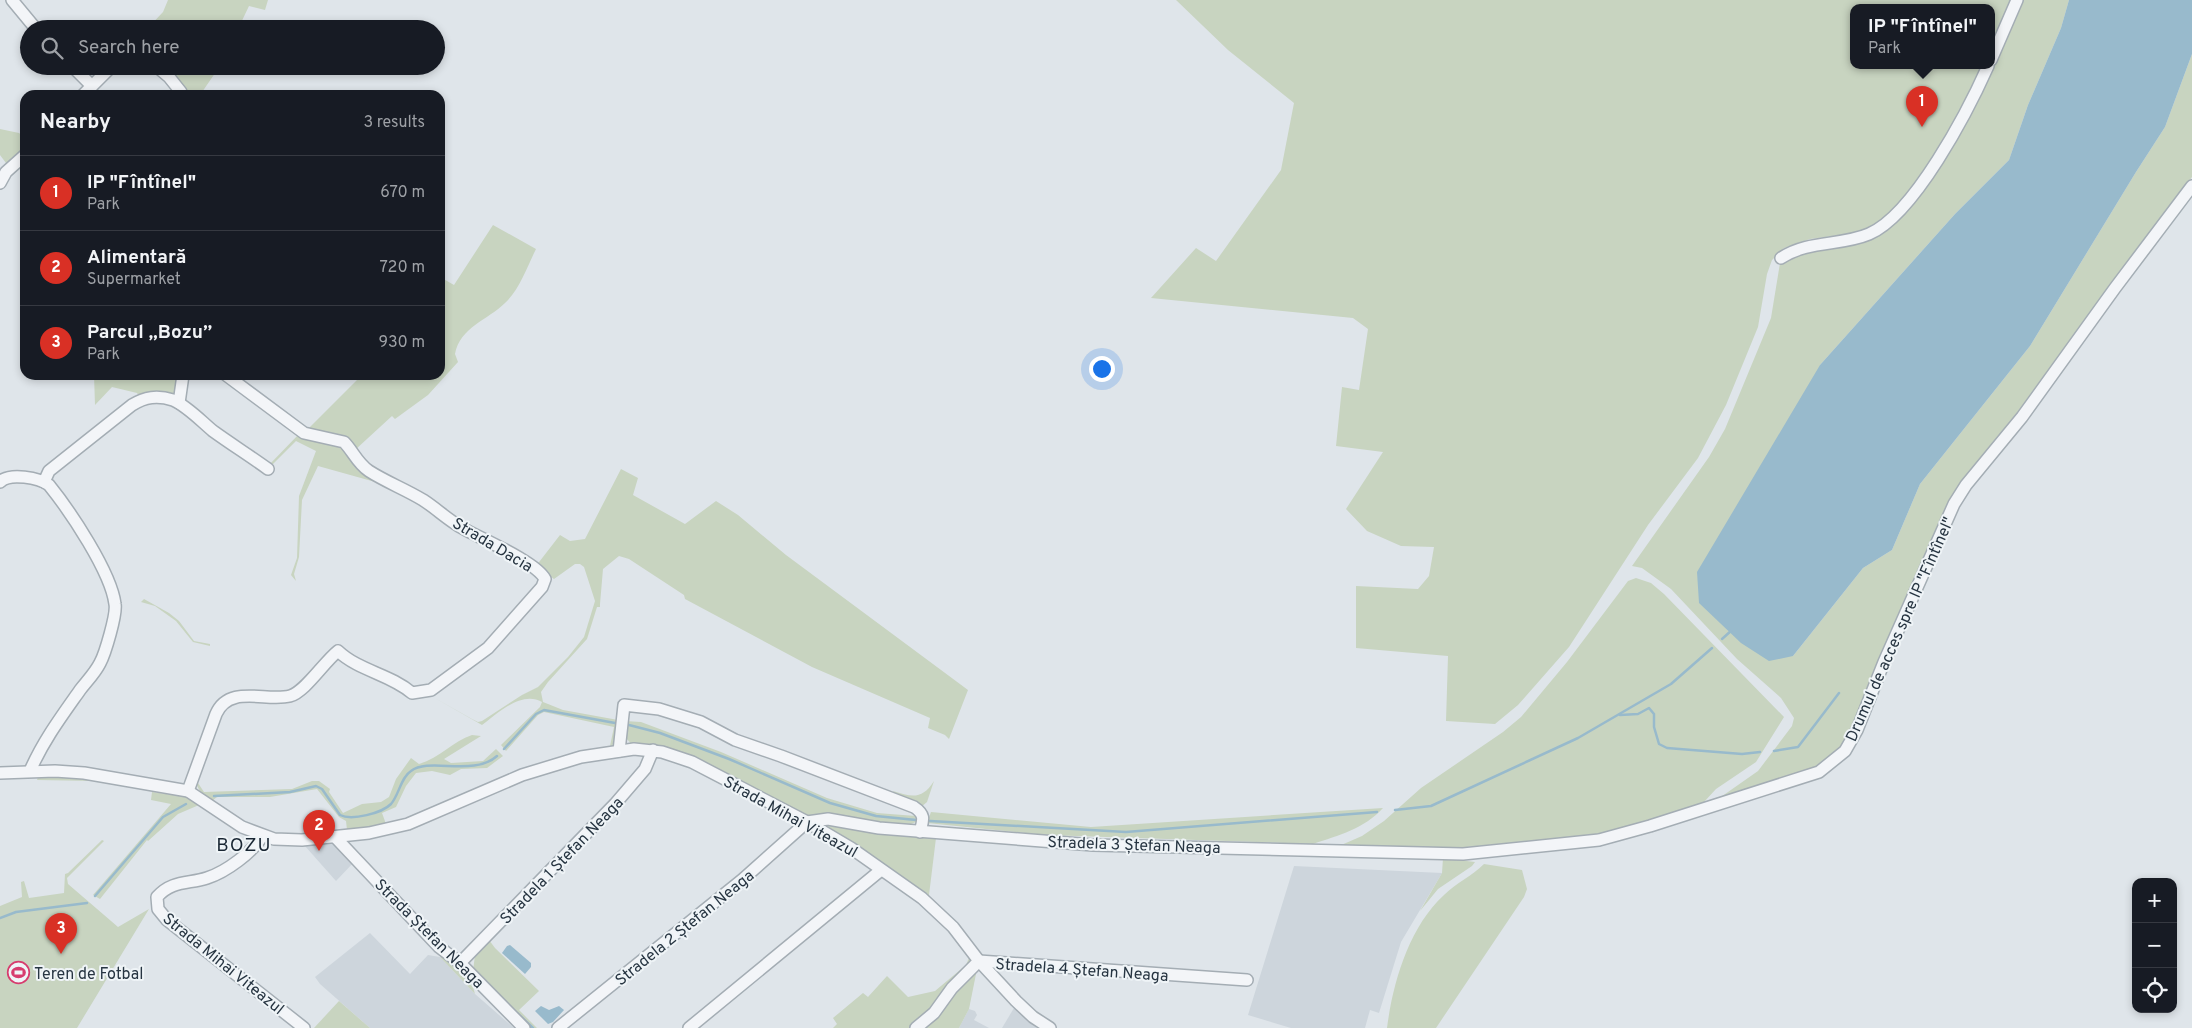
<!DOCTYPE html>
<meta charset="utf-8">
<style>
:root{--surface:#171b24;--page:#242831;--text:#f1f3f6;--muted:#9ea1a6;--line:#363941;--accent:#d93025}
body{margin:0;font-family:Overpass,sans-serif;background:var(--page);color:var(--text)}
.controls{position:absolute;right:15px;bottom:15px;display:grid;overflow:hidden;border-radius:10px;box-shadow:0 2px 8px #0003}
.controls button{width:45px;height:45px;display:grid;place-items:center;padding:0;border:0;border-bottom:1px solid var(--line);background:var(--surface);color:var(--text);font:25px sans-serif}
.you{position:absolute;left:1101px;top:368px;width:18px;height:18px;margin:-12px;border:4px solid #fff;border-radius:50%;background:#1a73e8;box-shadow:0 0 0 8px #1a73e833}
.badge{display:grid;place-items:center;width:32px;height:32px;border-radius:50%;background:var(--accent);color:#fff;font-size:16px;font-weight:700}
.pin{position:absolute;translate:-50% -41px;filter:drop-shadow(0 1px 2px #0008)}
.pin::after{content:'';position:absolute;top:26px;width:18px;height:15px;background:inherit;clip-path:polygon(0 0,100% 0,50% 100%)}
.popup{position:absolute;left:1850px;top:4px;width:145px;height:65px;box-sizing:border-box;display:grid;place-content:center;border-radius:10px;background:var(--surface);filter:drop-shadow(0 1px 4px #0005);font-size:16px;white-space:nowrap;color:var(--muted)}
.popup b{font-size:19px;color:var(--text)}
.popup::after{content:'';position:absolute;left:50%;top:100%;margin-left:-10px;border:10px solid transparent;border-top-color:var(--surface)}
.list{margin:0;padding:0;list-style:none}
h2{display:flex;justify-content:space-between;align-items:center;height:65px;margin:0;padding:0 20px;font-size:21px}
h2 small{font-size:16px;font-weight:400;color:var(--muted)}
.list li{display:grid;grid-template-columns:32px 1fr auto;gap:15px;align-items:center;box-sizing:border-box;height:75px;padding:0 20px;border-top:1px solid var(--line)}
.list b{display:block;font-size:19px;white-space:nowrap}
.list p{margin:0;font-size:16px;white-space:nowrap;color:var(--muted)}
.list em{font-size:16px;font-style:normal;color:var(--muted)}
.icon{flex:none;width:28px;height:28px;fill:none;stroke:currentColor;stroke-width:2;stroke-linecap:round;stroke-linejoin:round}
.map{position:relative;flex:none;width:2192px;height:1028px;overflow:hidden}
.search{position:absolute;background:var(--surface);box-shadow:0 2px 8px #0003;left:20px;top:20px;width:425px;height:55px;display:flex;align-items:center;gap:12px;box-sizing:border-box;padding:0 18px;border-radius:28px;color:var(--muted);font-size:19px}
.panel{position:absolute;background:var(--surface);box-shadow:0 2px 8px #0003;left:20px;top:90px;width:425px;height:290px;border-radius:15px}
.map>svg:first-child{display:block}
.built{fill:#cdd5dc}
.green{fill:#c8d4c0;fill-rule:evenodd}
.water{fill:#98bacc}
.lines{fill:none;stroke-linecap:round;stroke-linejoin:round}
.stream{stroke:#98bacc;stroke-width:2.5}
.minor-casing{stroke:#a4adb4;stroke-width:14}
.minor{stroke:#f3f5f8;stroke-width:11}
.labels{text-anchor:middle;stroke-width:4;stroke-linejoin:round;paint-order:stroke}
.street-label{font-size:16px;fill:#273542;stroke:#eff4f7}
.poi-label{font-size:16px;fill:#273542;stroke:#eff4f7;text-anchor:start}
.quarter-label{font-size:19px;letter-spacing:1px;fill:#192633;stroke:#eff4f7}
</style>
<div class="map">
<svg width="2192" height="1028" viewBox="0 0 2192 1028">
<rect width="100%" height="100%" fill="#dfe5ea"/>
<!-- built -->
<g class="built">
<polygon points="333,844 338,845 354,862 336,881 305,846"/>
<polygon points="1294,866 1442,873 1401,942 1379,1013 1370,1010 1365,1028 1291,1028 1248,1015"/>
<polygon points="370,933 410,974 428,955 440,957 475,994 514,1028 370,1028 320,984 315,977"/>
<polygon points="1014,1008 1037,1028 1002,1028"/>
<polygon points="969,1009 975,1011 977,1015 974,1020 989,1028 959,1028"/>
</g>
<!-- green -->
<g class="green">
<polygon points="168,0 268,0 265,10 249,6 238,29 147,29 163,12"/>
<path d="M1176 0H2069L2061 28 2028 105 2009 160 1955 214 1820 365 1793 656 1863 568 1892 550 1920 484 2030 346 2136 172 2165 127 2192 54V177L2020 414 1983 457 1843 746 1822 765 1718 799 1758 771 1792 726 1794 718 1781 698 1737 659 1671 589 1642 568 1632 566 1709 457 1725 429 1771 318 1780 263C1802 245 1831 250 1856 244L1847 234 1810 239 1784 248 1772 260 1767 274 1758 327 1726 405 1698 458 1648 525 1569 647 1518 705 1495 724 1446 721 1448 656 1356 648V586L1418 589 1429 576 1434 547 1401 546 1367 531 1346 509 1383 452 1336 446 1342 387 1359 390 1368 329 1353 318 1151 298 1196 248 1216 261 1281 170 1294 103 1228 50ZM1853 8H1991V66H1853Z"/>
<polygon points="165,66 220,66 200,95 187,95 172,72"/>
<polygon points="0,129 19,133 25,138 25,151 9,167 0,155"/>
<path d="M493 225 536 249C527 267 520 289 505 303 488 320 460 327 455 354L458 362 428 395 395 419 392 416 355 450 306 431 362 375H440V277L454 285Z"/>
<polygon points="94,375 180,375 176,395 146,392 139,396 137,393 112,387 95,405"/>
<polygon points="299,434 336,441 386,485 318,466 302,500 299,557 294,574 296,581 291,575 297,558 299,496 316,451 296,441 271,466 269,465"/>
<path d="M621 469 638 478 633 495 685 524 716 501 738 515 786 555 968 690 949 739 945 735 928 728 930 718 812 667 685 599 684 595 629 559 619 556 603 569 600 604V607H597L587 639 548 682 541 692 543 702 563 710 618 720 612 748 564 758 563 756 610 746 614 727 544 712 538 715 506 751 501 745 540 707 542 702C522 690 498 713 482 725L433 697 472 719 478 722 482 721 522 695 538 687 568 657 584 637 595 601 584 567 580 564H575L554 579 536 566 560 535 570 541 585 539Z"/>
<polygon points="1636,578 1651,583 1664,594 1784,717 1756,762 1716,789 1704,802 1647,821 1597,835 1444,849 1339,846 1362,836 1384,821 1421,788 1503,732 1521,717 1567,662 1628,581"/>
<polygon points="144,599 169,613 179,621 194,641 210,644 210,646 193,642 176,621 155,606 141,602"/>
<polygon points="625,721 641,722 721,752 827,798 877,813 916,816 916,822 911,824 876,822 828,814 805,816 720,771 633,746 626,738"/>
<path d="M472 735 481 736 444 759 451 763 483 761 496 749 503 756 487 768 461 769 450 775 432 771 416 773 406 786 396 807 382 813 386 824 347 830 346 821 339 817 317 789 270 797H217L212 801C205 796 196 790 196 780L204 792 292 789 312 781H319L330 789 329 792 343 813 362 804 381 802 389 797 396 779 411 758 419 764C440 758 453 741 472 735Z"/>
<polygon points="39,775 95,779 95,781 37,780"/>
<path d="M934 781 927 802 921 807 895 794 893 791C912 797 922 800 934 781Z"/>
<polygon points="152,792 187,797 199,805 178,814 148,841 147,840 100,899 93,895 171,804 151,800"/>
<path d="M1383 808C1364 829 1339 835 1313 844L1046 835 927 823 931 812 1091 827Z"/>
<polygon points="834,823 887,835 936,838 929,895 931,901 822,825"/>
<polygon points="102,840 104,841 67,878 68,884 118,927 149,909 77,1028 0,1028 0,906 22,897 21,882 24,881 29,898 64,893 65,874 68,873"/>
<polygon points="1443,858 1475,862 1472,866 1438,889 1420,911 1442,873"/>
<path d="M1484 864 1522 870 1527 889 1524 897 1436 1028H1387C1393 982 1409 927 1444 895 1456 883 1472 876 1484 864Z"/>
<polygon points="489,940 495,948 539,991 519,1010 537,1028 529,1028 473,971 475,955"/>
<polygon points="442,955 445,956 471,980 475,994 440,957"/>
<polygon points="969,958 971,960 969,966 920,1021 909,1028 833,1028 837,1024 833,1018 863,993 868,997 887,976 908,997 935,991 966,965"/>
<polygon points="974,972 976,974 969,1009 959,1028 921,1028 960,982"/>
<polygon points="339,1001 370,1028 314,1028"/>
</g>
<!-- water -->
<g class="water">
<polygon points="2069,0 2192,0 2192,54 2165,127 2136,172 2030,346 1920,484 1892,550 1863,568 1793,656 1769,661 1741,643 1699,603 1697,572 1820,365 1955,214 2009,160 2028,105 2061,28"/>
<polygon points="510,945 531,963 531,967 525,974 502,953 507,946"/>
<polygon points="541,1006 549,1010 559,1006 564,1010 553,1022 548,1024 535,1011"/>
</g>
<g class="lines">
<!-- stream -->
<g class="stream">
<polyline points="1722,639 1732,630"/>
<polyline points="1620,715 1638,714 1649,708 1654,714 1654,727 1659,744 1667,748 1742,754 1760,752"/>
<polyline points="629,725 660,733 729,759 830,803 876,816 916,820"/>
<polyline points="504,749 536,714 544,710 615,723"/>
<polyline points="1774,751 1798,747 1839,693"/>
<path d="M214 796 290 792 316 786 322 789 340 815C352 821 382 813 391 804 399 795 401 777 411 771 429 757 474 777 497 756"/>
<polyline points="1395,810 1431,806 1578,738 1671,684 1712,648"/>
<polyline points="930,821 1126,832 1377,812"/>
<polyline points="95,896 163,817 186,804"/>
<polyline points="0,918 16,912 87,903"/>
<polyline points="517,1013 533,1028"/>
</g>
<defs>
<g id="minor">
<polyline points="12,0 36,29"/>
<polyline points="1991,60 2017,0"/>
<polyline points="72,66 92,86"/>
<polyline points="156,66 169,77 181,92"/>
<polyline points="83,95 112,66"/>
<polyline points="0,183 6,172 25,155"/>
<path d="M1781 258C1808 240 1841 246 1869 234 1914 215 1968 111 1988 66"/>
<polyline points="179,403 183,375"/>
<path d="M0 482C10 472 39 478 49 485 70 511 111 572 115 604 117 614 105 654 100 663 95 673 87 681 80 690 61 717 43 741 30 771"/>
<path d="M44 482 49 471 132 405C145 397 157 395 173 400 187 406 201 421 213 431 231 444 250 456 268 469"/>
<path d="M619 751 624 705 659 709 701 722 735 740 781 756 914 807C926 815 923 820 920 832"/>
<polyline points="0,773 55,771 84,773 188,791 242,827 274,839 302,840 369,833 408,824 522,775 581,757 634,749 662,752 692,762 807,822 851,848 922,898 953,927 979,961 1016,1001 1033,1017 1050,1028"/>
<path d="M188 791 216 714C229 684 266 702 290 696 305 692 324 662 338 651 359 671 390 674 412 693L431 690 488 648 542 587 545 579C536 562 482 539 464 529 449 521 437 509 423 500 405 489 386 482 369 471 357 463 353 451 344 442L304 433 226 375"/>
<path d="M262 836C253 852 226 872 207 878 189 884 172 880 157 897L158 909 167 920 304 1028"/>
<polyline points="336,838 439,947 460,963 524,1028"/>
<polyline points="460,963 615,804 645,769 653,750"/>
<polyline points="558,1028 742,880 807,822 828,819 879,828 1093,845 1463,854 1599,840 1650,826 1819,772 1845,751 1857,730 1884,662 1954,504 1966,485 2022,417 2115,288 2192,186"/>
<polyline points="689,1028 881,870"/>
<polyline points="916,1028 934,1013 952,988 979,961 1247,980"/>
</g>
</defs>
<!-- minor casing -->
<use href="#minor" class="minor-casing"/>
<!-- minor -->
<use href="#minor" class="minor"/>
</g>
<!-- icons -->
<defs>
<symbol id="stadium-ring" viewBox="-11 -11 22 22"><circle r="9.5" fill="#eff4f7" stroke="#d73c6e" stroke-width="1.5"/><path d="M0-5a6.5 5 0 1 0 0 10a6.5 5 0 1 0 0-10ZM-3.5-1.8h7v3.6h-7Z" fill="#d73c6e"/></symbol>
</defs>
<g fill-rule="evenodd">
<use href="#stadium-ring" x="6" y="960" width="25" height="25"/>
</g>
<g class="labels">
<!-- street labels -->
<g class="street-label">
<text transform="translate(493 544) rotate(31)" y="6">Strada Dacia</text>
<text transform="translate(1899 629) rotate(-66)" y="6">Drumul de acces spre IP "Fîntînel"</text>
<text transform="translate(791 816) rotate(29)" y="6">Strada Mihai Viteazul</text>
<text transform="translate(1134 844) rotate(2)" y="6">Stradela 3 Ștefan Neaga</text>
<text transform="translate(561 860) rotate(-46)" y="6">Stradela 1 Ștefan Neaga</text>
<text transform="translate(684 927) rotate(-39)" y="6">Stradela 2 Ștefan Neaga</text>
<text transform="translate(430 933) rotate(45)" y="6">Strada Ștefan Neaga</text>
<text transform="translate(224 963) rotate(39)" y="6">Strada Mihai Viteazul</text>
<text transform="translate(1082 969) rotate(4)" y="6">Stradela 4 Ștefan Neaga</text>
</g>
<!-- poi labels -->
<g class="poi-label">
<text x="34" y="979">Teren de Fotbal</text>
</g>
<!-- quarter labels -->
<g class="quarter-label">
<text x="244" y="851">BOZU</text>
</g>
</g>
</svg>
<div class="controls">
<button>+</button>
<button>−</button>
<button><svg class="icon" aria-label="locate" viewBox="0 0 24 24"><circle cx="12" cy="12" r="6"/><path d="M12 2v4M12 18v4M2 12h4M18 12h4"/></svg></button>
</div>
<div class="you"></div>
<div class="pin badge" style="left:1922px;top:127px">1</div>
<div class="popup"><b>IP &quot;Fîntînel&quot;</b>Park</div>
<div class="pin badge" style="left:319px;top:851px">2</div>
<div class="pin badge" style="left:61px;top:954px">3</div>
<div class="search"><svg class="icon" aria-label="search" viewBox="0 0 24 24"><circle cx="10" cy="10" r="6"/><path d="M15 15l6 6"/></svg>Search here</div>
<section class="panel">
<h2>Nearby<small>3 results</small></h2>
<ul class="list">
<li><span class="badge">1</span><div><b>IP &quot;Fîntînel&quot;</b><p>Park</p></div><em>670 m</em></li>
<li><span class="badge">2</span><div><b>Alimentară</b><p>Supermarket</p></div><em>720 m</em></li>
<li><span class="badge">3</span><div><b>Parcul „Bozu”</b><p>Park</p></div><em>930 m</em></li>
</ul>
</section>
</div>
